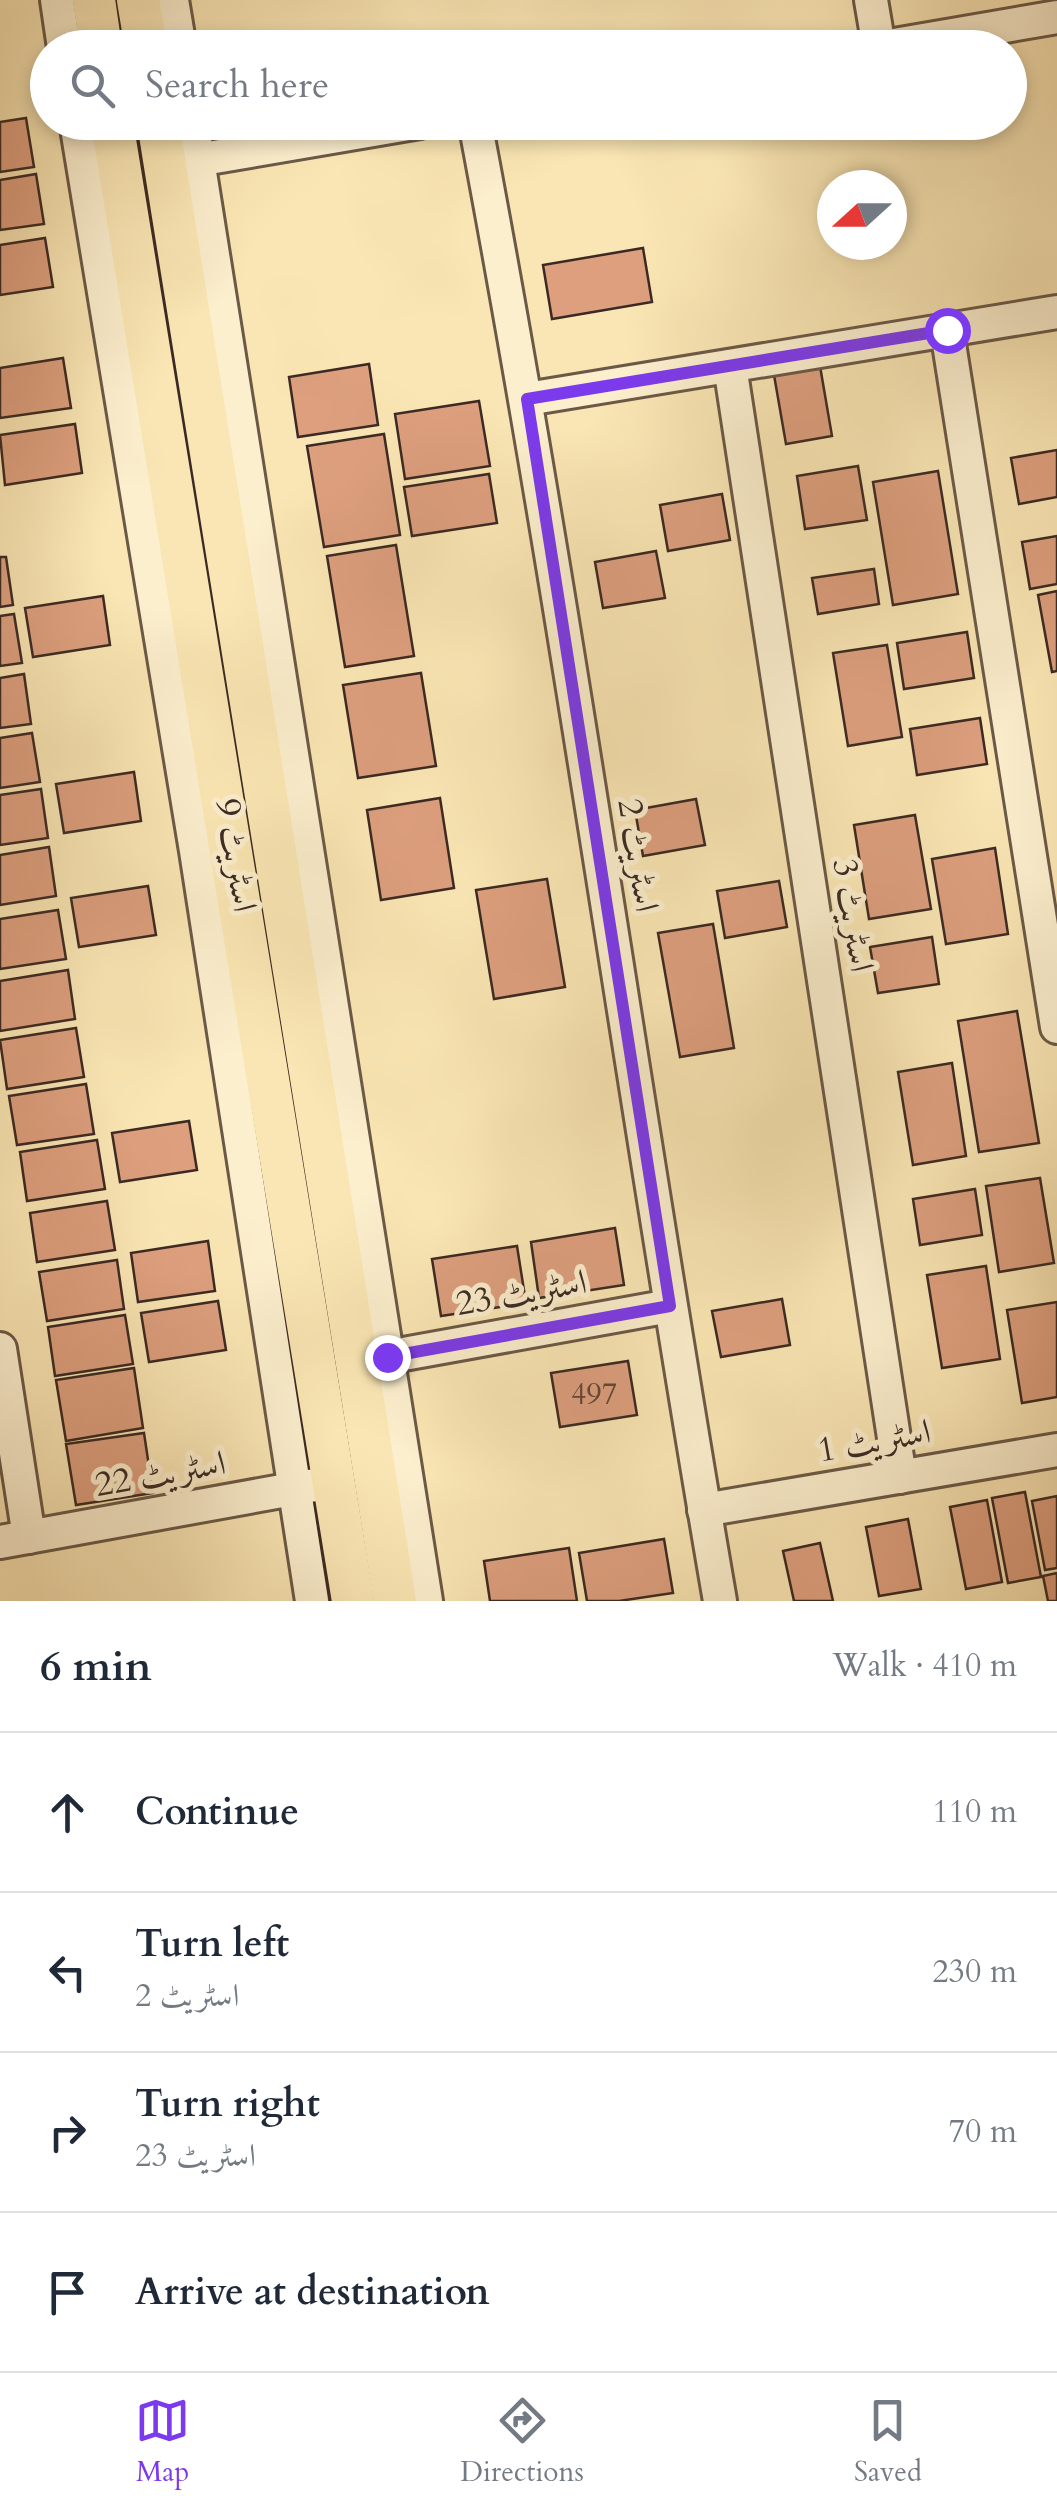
<!DOCTYPE html>
<meta charset="utf-8">
<style>
:root{--surface:#fff;--page:#f6f6f7;--text:#1f2937;--muted:#747a83;--line:#e0e1e3;--accent:#7c3aed}
body{margin:0;font-family:Cardo,Amiri,serif;background:var(--page);color:var(--text)}
.compass{position:absolute;left:817px;top:170px;width:90px;height:90px;border-radius:50%;background:var(--surface);box-shadow:0 5px 15px #0003;rotate:249deg}
.stop{position:absolute;width:30px;height:30px;margin:-22px;border:8px solid #7c3aed;border-radius:50%;background:#fff}
.stop.end{background:#7c3aed;border-color:#fff;box-shadow:0 2px 10px #0008}
.list{margin:0;padding:0;list-style:none}
h2{display:flex;justify-content:space-between;align-items:center;height:130px;margin:0;padding:0 40px;font-size:42px}
h2 small{font-size:32px;font-weight:400;color:var(--muted)}
.list li{display:grid;grid-template-columns:65px 1fr auto;gap:30px;align-items:center;box-sizing:border-box;height:160px;padding:0 40px;border-top:2px solid var(--line)}
.list b{display:block;font-size:38px;white-space:nowrap}
.list p{margin:0;font-size:32px;white-space:nowrap;color:var(--muted)}
.list em{font-size:32px;font-style:normal;color:var(--muted)}
.icon{flex:none;width:55px;height:55px;fill:none;stroke:currentColor;stroke-width:2;stroke-linecap:round;stroke-linejoin:round}
.map{position:relative;flex:none;width:1057px;height:1601px;overflow:hidden}
.search{position:absolute;background:var(--surface);box-shadow:0 5px 15px #0003;left:30px;right:30px;top:30px;height:110px;display:flex;align-items:center;gap:25px;box-sizing:border-box;padding:0 35px;border-radius:55px;color:var(--muted);font-size:38px}
.sheet{height:770px;background:var(--surface)}
nav{display:flex;justify-content:space-around;align-items:center;box-sizing:border-box;height:140px;border-top:2px solid var(--line);background:var(--surface);font-size:28px;color:var(--muted)}
nav a{display:grid;justify-items:center;gap:5px}
nav .on{color:var(--accent)}
.map>svg:first-child{display:block}
.building{fill:#dd9f7e;stroke:#3b2a23;stroke-width:2.5}
.lines{fill:none;stroke-linecap:round;stroke-linejoin:round}
.minor-casing{stroke:#6b5947;stroke-width:38}
.major-casing{stroke:#3b2a23;stroke-width:48}
.minor{stroke:#fcefce;stroke-width:32}
.major{stroke:#fae6b4;stroke-width:42}
.route{stroke:#7c3aed;stroke-width:12}
.labels{text-anchor:middle;stroke-width:10;stroke-linejoin:round;paint-order:stroke}
.number-label{font-size:30px;fill:#64473a}
.street-label{font-size:35px;fill:#3b2a23;stroke:#fcefce}
</style>
<div class="map">
<svg width="1057" height="1601" viewBox="0 0 1057 1601">
<rect width="100%" height="100%" fill="#fae6b4"/>
<filter id="stains"><feTurbulence type="fractalNoise" baseFrequency=".002" numOctaves="4"/><feColorMatrix values="0 0 0 0 .2 0 0 0 0 .09 0 0 0 0 .02 0 0 0 .5 -.17"/></filter>
<radialGradient id="worn" r=".72"><stop offset=".6" stop-color="#630" stop-opacity="0"/><stop offset="1" stop-color="#630" stop-opacity=".3"/></radialGradient>
<!-- building -->
<g class="building">
<polygon points="26,118 34,167 0,172 0,122"/>
<polygon points="36,174 44,224 0,230 0,180"/>
<polygon points="45,238 53,287 0,295 0,245"/>
<polygon points="643,248 652,302 552,319 543,265"/>
<polygon points="63,358 71,408 0,418 0,368"/>
<polygon points="369,364 378,425 298,437 289,377"/>
<polygon points="820,366 832,436 786,444 774,375"/>
<polygon points="479,401 490,466 405,479 395,414"/>
<polygon points="75,424 82,473 5,485 0,435"/>
<polygon points="384,434 400,535 324,547 307,446"/>
<polygon points="1057,450 1057,497 1019,504 1011,458"/>
<polygon points="858,466 867,520 805,529 797,476"/>
<polygon points="938,471 958,594 893,605 873,482"/>
<polygon points="489,474 497,523 412,536 404,487"/>
<polygon points="722,494 730,540 668,551 660,505"/>
<polygon points="1057,536 1057,584 1030,589 1022,542"/>
<polygon points="396,545 414,656 345,667 327,556"/>
<polygon points="656,551 665,598 603,608 595,562"/>
<polygon points="0,557 6,557 13,605 0,607"/>
<polygon points="874,569 879,604 818,614 812,578"/>
<polygon points="1057,591 1057,671 1052,672 1038,595"/>
<polygon points="103,596 110,645 33,657 25,608"/>
<polygon points="14,614 22,663 0,666 0,616"/>
<polygon points="967,632 974,678 904,689 897,643"/>
<polygon points="887,645 902,737 848,746 833,653"/>
<polygon points="421,673 436,766 358,778 343,685"/>
<polygon points="24,674 31,724 0,728 0,678"/>
<polygon points="980,718 987,764 917,775 910,729"/>
<polygon points="32,733 40,782 0,788 0,738"/>
<polygon points="134,772 141,821 64,833 56,784"/>
<polygon points="41,789 48,838 0,845 0,795"/>
<polygon points="440,798 454,888 381,900 367,810"/>
<polygon points="696,799 705,845 643,856 635,810"/>
<polygon points="915,815 931,909 869,919 854,825"/>
<polygon points="49,847 56,896 0,905 0,855"/>
<polygon points="995,848 1008,934 946,944 932,859"/>
<polygon points="547,879 565,987 494,999 476,890"/>
<polygon points="779,881 787,927 725,938 717,891"/>
<polygon points="148,886 156,935 79,947 71,898"/>
<polygon points="58,910 66,959 0,969 0,919"/>
<polygon points="713,924 734,1048 680,1057 658,933"/>
<polygon points="932,937 939,984 878,993 870,947"/>
<polygon points="68,970 75,1019 0,1031 0,981"/>
<polygon points="1017,1011 1039,1143 979,1152 958,1021"/>
<polygon points="76,1028 84,1077 7,1089 0,1040"/>
<polygon points="952,1063 966,1156 913,1165 898,1072"/>
<polygon points="86,1084 94,1134 17,1145 9,1096"/>
<polygon points="189,1121 197,1170 120,1182 112,1133"/>
<polygon points="97,1140 105,1189 27,1201 20,1152"/>
<polygon points="1040,1178 1054,1263 999,1272 986,1186"/>
<polygon points="975,1189 982,1235 920,1245 913,1199"/>
<polygon points="107,1201 115,1250 37,1262 30,1213"/>
<polygon points="615,1228 624,1285 539,1298 531,1242"/>
<polygon points="208,1241 215,1291 138,1302 131,1253"/>
<polygon points="517,1246 526,1303 441,1316 432,1259"/>
<polygon points="117,1260 124,1309 47,1321 39,1272"/>
<polygon points="986,1266 1000,1359 942,1368 927,1275"/>
<polygon points="782,1299 790,1345 721,1357 712,1311"/>
<polygon points="218,1301 226,1350 149,1362 141,1313"/>
<polygon points="1057,1302 1057,1397 1022,1403 1007,1310"/>
<polygon points="125,1315 133,1364 55,1376 48,1327"/>
<polygon points="628,1361 637,1415 560,1427 551,1373"/>
<polygon points="134,1368 143,1428 66,1441 56,1380"/>
<polygon points="144,1433 153,1493 76,1505 66,1444"/>
<polygon points="1025,1492 1041,1577 1008,1583 992,1498"/>
<polygon points="1057,1496 1057,1568 1045,1570 1032,1501"/>
<polygon points="987,1500 1002,1582 966,1589 950,1507"/>
<polygon points="908,1519 921,1589 879,1596 866,1527"/>
<polygon points="664,1539 673,1593 619,1601 587,1601 579,1553"/>
<polygon points="820,1543 833,1601 794,1601 783,1551"/>
<polygon points="569,1548 577,1601 490,1601 484,1561"/>
<polygon points="1057,1573 1057,1601 1048,1601 1043,1576"/>
</g>
<g class="lines">
<defs>
<g id="minor">
<polyline points="57,0 64,48"/>
<polyline points="172,0 180,48"/>
<polyline points="871,0 879,47"/>
<polyline points="877,48 1057,17"/>
<polyline points="76,122 196,851 312,1601"/>
<polyline points="192,122 426,1601"/>
<path d="M475 122C568 613 635 1109 720 1601"/>
<polyline points="179,163 420,122"/>
<polyline points="947,331 1057,1027"/>
<polyline points="730,366 900,1477"/>
<polyline points="527,399 1057,312"/>
<polyline points="0,1349 29,1537"/>
<polyline points="387,1357 670,1306"/>
<polyline points="704,1510 1057,1450"/>
<polyline points="0,1542 315,1485"/>
</g>
<g id="major">
<polyline points="94,0 101,48"/>
<polyline points="138,0 146,48"/>
<polyline points="112,122 353,1601"/>
<polyline points="158,122 395,1601"/>
</g>
</defs>
<!-- minor casing -->
<use href="#minor" class="minor-casing"/>
<!-- major casing -->
<use href="#major" class="major-casing"/>
<!-- minor -->
<use href="#minor" class="minor"/>
<!-- major -->
<use href="#major" class="major"/>
</g>
<g class="lines">
<!-- route -->
<polyline class="route" points="387,1357 670,1306 527,399 947,330"/>
</g>
<g class="labels">
<!-- number labels -->
<g class="number-label">
<text x="594" y="1404">497</text>
</g>
<!-- street labels -->
<g class="street-label">
<text transform="translate(237 855) rotate(81)" y="12">اسٹریٹ 9</text>
<text transform="translate(639 855) rotate(81)" y="12">اسٹریٹ 2</text>
<text transform="translate(854 915) rotate(81)" y="12">اسٹریٹ 3</text>
<text transform="translate(521 1292) rotate(-10)" y="12">اسٹریٹ 23</text>
<text transform="translate(874 1440) rotate(-10)" y="12">اسٹریٹ 1</text>
<text transform="translate(160 1473) rotate(-10)" y="12">اسٹریٹ 22</text>
</g>
</g>
<rect width="100%" height="100%" filter="url(#stains)"/>
<rect width="100%" height="100%" fill="url(#worn)"/>
</svg>
<svg class="compass" viewBox="-18 -18 36 36"><path d="M0-13l5 13h-10z" fill="#e53935"/><path d="M0 13l5-13h-10z" fill="#747a83"/></svg>
<div class="stop" style="left:947px;top:330px"></div>
<div class="stop end" style="left:387px;top:1357px"></div>
<div class="search"><svg class="icon" aria-label="search" viewBox="0 0 24 24"><circle cx="10" cy="10" r="6"/><path d="M15 15l6 6"/></svg>Search here</div>
</div>
<section class="sheet">
<h2>6 min<small>Walk · 410 m</small></h2>
<ul class="list">
<li><svg class="icon" aria-label="ahead" viewBox="0 0 24 24"><path d="M12 20V5M6 11l6-6 6 6"/></svg><div><b>Continue</b></div><em>110 m</em></li>
<li><svg class="icon" aria-label="left" viewBox="0 0 24 24"><path d="M17 20v-9H6M10 6l-5 5 5 5"/></svg><div><b>Turn left</b><p>اسٹریٹ 2</p></div><em>230 m</em></li>
<li><svg class="icon" aria-label="right" viewBox="0 0 24 24"><path d="M7 20v-9h11M14 6l5 5-5 5"/></svg><div><b>Turn right</b><p>اسٹریٹ 23</p></div><em>70 m</em></li>
<li><svg class="icon" aria-label="arrive" viewBox="0 0 24 24"><path d="M6 21V4h12l-3 4 3 4H6"/></svg><div><b>Arrive at destination</b></div></li>
</ul>
</section>
<nav>
<a class="on"><svg class="icon" aria-label="map" viewBox="0 0 24 24"><path d="M3 6l6-2 6 2 6-2v14l-6 2-6-2-6 2zM9 4v14M15 6v14"/></svg>Map</a>
<a><svg class="icon" aria-label="directions" viewBox="0 0 24 24"><path d="M12 3l9 9-9 9-9-9zM9 14v-3h6M13 9l2 2-2 2"/></svg>Directions</a>
<a><svg class="icon" aria-label="saved" viewBox="0 0 24 24"><path d="M7 4h10v16l-5-4-5 4z"/></svg>Saved</a>
</nav>
